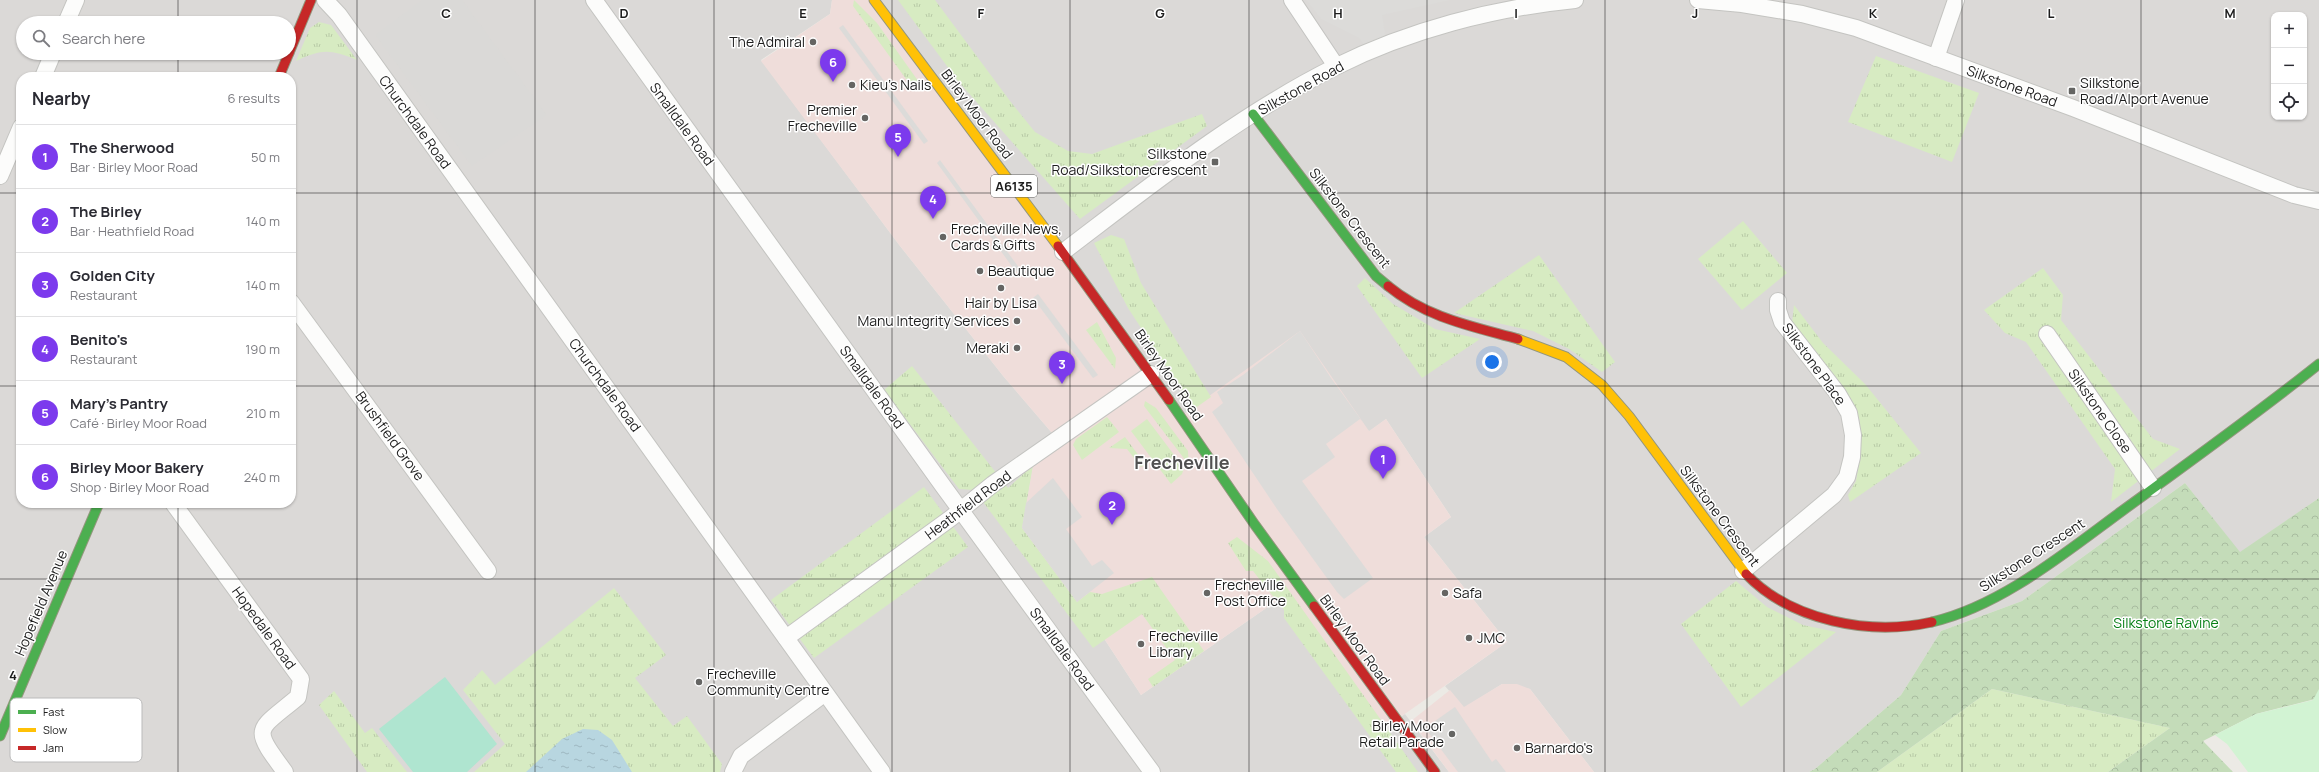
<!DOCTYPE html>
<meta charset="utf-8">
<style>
:root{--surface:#fff;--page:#f7f7f7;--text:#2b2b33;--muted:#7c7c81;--line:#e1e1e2;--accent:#7c3aed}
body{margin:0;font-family:Manrope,sans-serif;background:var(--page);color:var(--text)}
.controls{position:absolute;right:12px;top:12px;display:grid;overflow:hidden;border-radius:8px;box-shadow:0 1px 3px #0004}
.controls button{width:36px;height:36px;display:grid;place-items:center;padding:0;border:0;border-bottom:1px solid var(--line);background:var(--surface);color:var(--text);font:20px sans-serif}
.you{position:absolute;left:1492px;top:362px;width:14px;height:14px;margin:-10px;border:3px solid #fff;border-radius:50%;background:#1a73e8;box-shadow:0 0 0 6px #1a73e833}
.badge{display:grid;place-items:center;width:26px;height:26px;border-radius:50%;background:var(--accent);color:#fff;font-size:13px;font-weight:700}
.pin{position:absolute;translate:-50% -33px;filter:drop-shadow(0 1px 2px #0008)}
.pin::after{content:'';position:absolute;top:21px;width:14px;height:12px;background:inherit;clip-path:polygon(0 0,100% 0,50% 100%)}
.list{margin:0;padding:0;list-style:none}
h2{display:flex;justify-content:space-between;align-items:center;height:52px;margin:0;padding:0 16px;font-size:17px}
h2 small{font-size:13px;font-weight:400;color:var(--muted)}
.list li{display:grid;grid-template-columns:26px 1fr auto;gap:12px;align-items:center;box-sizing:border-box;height:64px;padding:0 16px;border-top:1px solid var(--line)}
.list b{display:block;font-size:15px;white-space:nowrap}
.list p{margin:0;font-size:13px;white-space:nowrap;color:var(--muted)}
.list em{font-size:13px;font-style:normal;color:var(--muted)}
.icon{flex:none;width:22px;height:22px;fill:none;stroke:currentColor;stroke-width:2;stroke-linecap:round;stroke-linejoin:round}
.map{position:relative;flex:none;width:2319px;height:772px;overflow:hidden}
.search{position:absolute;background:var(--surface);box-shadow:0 1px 3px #0004;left:16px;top:16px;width:280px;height:44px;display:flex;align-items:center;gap:10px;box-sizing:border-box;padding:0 14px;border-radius:22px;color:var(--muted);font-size:15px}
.panel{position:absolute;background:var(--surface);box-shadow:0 1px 3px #0004;left:16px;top:72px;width:280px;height:436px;border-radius:16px}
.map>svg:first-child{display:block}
.residential{fill:#dbd9d7;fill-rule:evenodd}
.commercial{fill:#efddda}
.religious{fill:#dad9d7}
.grass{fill:url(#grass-tufts)}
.forest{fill:url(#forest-crowns)}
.park{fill:#d2f3d3}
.pitch{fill:#afe5d0}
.parking{fill:#dcdbd9}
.water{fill:url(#water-ripples)}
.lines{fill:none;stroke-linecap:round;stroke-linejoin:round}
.street-casing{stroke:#c4c4c1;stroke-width:18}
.fast-casing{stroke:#93967d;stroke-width:11}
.slow-casing{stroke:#93967d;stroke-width:11}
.jam-casing{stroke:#93967d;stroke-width:11}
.street{stroke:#fcfcfb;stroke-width:16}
.fast{stroke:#4caf50;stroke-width:9}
.slow{stroke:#ffc107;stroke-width:9}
.jam{stroke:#c62828;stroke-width:9}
.grid{fill:none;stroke:#1d1d1d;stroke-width:1;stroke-opacity:0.55}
.poi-dot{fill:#656563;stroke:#fff;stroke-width:1.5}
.labels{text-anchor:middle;stroke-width:3;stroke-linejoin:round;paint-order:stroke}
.shield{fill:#fff;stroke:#616161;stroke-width:1}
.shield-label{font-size:13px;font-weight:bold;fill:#1d1d1d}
.poi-label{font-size:14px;fill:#1d1d1d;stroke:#fff;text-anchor:start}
.street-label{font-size:14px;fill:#1d1d1d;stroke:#fff}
.park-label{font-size:14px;fill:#077f16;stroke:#fff}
.district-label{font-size:18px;font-weight:bold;fill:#505050;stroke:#fff}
.key{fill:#fff;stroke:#bbb;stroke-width:1}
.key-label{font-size:11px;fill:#1d1d1d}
.grid-label{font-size:13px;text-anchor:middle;font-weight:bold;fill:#1d1d1d;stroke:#fff;stroke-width:3;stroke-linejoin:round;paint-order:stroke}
</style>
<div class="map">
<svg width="2319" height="772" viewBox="0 0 2319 772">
<defs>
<pattern id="grass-tufts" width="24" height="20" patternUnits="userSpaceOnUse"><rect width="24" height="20" fill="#d7ebc2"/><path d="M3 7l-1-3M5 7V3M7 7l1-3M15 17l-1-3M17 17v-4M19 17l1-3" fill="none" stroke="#b8c9a6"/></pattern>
<pattern id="forest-crowns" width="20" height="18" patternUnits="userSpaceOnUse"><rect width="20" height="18" fill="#c4dcb9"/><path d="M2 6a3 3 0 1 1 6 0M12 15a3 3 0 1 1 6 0" fill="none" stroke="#a8bc9f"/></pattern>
<pattern id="water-ripples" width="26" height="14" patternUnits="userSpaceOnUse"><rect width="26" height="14" fill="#b8d6e0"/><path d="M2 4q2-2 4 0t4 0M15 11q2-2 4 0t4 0" fill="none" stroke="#9eb7c0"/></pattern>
</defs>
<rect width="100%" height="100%" fill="#eceae5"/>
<!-- residential -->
<g class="residential">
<path d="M0 0H832L830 14 761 60 900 246 1004 377 1058 440 1033 465 1022 528 1105 640 1141 695 1282 597 1382 730 1405 714 1449 772H0ZM23 23H289V53H23ZM21 77H291V503H21Z"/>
<path d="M874 0H2319V498L2240 553 2185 483 2022 601 1941 631 1901 695 1815 769 1809 772H1594L1530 689 1502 684 1464 708 1445 686 1507 642 1424 537 1451 517 1386 419 1370 431 1194 409 1181 416ZM2274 15H2304V117H2274Z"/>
</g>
<!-- commercial -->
<g class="commercial">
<polygon points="832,0 874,0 1181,416 1300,331 1369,431 1386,419 1451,517 1424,537 1507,642 1382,730 1282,597 1141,695 1105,640 1022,528 1033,465 1058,440 1004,377 900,246 761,61 830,14"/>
<polygon points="1502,684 1517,684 1530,689 1594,772 1449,772 1411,721 1450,690 1464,707"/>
</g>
<!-- religious -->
<polygon class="religious" points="422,0 462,0 547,115 472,166 375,35"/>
<!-- grass -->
<g class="grass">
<polygon points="854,0 877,23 921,85 914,90 853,6"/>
<polygon points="898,0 935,0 1010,101 1035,132 1068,151 1092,154 1202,114 1207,126 1080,219 958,81"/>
<path d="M319 22 331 25 357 60C329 49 323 49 296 61L310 28Z"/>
<polygon points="1876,56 1979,93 1952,162 1848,122"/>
<polygon points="1743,221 1787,273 1742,310 1698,259"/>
<polygon points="1111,235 1124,239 1141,283 1211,397 1194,409 1128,308 1094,243"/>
<polygon points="1539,255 1615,362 1602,372 1569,349 1533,331 1454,313"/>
<polygon points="2043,268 2063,295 2061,320 2153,439 2180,449 2111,502 2115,469 2026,342 2005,333 1984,310"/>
<polygon points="1365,278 1393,304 1435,329 1480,339 1422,378 1357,286"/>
<polygon points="1794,305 1823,343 1865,384 1921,453 1850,502 1848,495 1856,481 1860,457 1860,421 1849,397 1792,323"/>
<polygon points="1097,322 1116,358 1115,369 1086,330"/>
<polygon points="912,366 1008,488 1033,465 1022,528 1077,602 1090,592 1102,594 1152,577 1204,651 1153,687 1148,679 1175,660 1142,614 1093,648 974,490 959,489 884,390"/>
<polygon points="1145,401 1156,408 1188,451 1189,465 1144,406"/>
<polygon points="1107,417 1119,432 1082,460 1073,445 1076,439"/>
<polygon points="1147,419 1184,468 1182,474 1171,484 1131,431"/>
<polygon points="1125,437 1145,464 1141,467 1127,449 1109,448"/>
<polygon points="924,487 968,547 814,658 771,600"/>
<polygon points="1237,537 1268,561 1418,772 1396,772 1284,618 1284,610 1253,571 1246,571 1228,543"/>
<polygon points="1736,581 1767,607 1803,625 1836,632 1741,707 1681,624"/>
<polygon points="614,588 666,655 635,678 673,726 687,716 722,764 720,772 474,772 505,744 463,690 482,670 495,685"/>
<polygon points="1992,689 2170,728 2108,772 1877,772"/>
<polygon points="334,691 365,733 372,728 407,772 367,772 319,705"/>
</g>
<!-- forest -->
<polygon class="forest" points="2185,483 2240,552 2319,498 2319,698 2256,714 2203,741 2233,772 2108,772 2170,728 1992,689 1877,772 1809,772 1815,769 1901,695 1941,631 2022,601"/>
<!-- park -->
<polygon class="park" points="2319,689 2319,772 2248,772 2227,744 2215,735 2256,714 2313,700"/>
<!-- pitch -->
<polygon class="pitch" points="445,677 497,744 467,772 413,772 379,729"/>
<!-- parking -->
<g class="parking">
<polygon points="1306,0 1450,0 1382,15 1387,46 1369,53 1359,38 1321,19"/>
<polygon points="843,25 928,141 924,144 839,28"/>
<polygon points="940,160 1020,269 1016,272 937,163"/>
<polygon points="1038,294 1098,375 1093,378 1033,298"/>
<polygon points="1300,331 1331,378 1362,421 1360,419 1326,444 1335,457 1302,481 1373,578 1344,599 1337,592 1277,509 1212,412 1223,403 1217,392 1243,375"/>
<polygon points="1053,478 1082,517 1066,529 1092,566 1102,560 1114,573 1077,602 1022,528 1026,503"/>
<polygon points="1455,707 1492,762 1496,759 1506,772 1458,772 1425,728"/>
</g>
<!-- water -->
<polygon class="water" points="583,729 598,730 612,740 632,772 526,772 562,739"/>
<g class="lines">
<defs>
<g id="street">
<polyline points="325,0 339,15 882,772"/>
<polyline points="594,0 943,486 1152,772"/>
<polyline points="1292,0 1336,66"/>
<polyline points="1698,0 1742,4 1802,14 1856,28 2073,108 2294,195 2319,201"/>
<polyline points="66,23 76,0"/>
<polyline points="1936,58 1956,0"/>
<polyline points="43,77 53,53"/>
<polyline points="0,176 21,127"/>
<path d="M1063 252C1150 186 1237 116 1335 67 1409 30 1494 8 1575 0"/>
<polyline points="291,302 488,571"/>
<polyline points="2047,334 2153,488"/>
<path d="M173 503 301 679 298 697C256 732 251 726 285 772"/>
<polyline points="1743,571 1834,495 1847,477 1852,457 1853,435 1849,413 1838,394 1782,322 1778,310 1778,301"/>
<polyline points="786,638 951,518 993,484 1151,374"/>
<polyline points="733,772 741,756 825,693"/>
</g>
<g id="fast">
<polyline points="1253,114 1376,276 1388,286"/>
<polyline points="1169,400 1255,525 1314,606"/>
<path d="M1932 622C2001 606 2066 552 2122 511 2188 463 2255 415 2319 364"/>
<polyline points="0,736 99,503"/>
</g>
<g id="slow">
<polyline points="874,0 1058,246"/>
<polyline points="1518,339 1566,357 1602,385 1629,416 1746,574"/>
</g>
<g id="jam">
<polyline points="289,53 311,0"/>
<polyline points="279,77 289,53"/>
<polyline points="1058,246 1169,400"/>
<path d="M1388 286C1427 318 1471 326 1518 339"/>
<path d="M1746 574C1791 621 1870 636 1932 622"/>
<polyline points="1314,606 1435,772"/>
</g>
</defs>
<!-- street casing -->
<use href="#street" class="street-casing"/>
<!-- fast casing -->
<use href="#fast" class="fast-casing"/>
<!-- slow casing -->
<use href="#slow" class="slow-casing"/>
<!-- jam casing -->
<use href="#jam" class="jam-casing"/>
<!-- street -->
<use href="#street" class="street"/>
<!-- fast -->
<use href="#fast" class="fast"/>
<!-- slow -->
<use href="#slow" class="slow"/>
<!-- jam -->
<use href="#jam" class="jam"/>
</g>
<!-- grid -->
<path class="grid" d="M178 0V23M357 0V772M535 0V772M714 0V772M892 0V772M1070 0V772M1249 0V772M1427 0V772M1605 0V772M1784 0V772M1962 0V772M2141 0V772M178 53V77M0 193H21M291 193H2319M0 386H21M291 386H2319M178 503V772M0 579H2319"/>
<!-- markers -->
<g class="poi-dot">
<circle cx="813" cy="42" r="4"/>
<circle cx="852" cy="85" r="4"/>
<rect x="2068" y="87" width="8" height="8" rx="2"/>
<circle cx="865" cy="118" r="4"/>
<rect x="1211" y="158" width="8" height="8" rx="2"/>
<circle cx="943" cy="237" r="4"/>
<circle cx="980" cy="271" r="4"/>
<circle cx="1001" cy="288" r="4"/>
<circle cx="1017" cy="321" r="4"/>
<circle cx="1017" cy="348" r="4"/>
<circle cx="1207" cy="593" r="4"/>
<circle cx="1445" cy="593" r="4"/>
<circle cx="1469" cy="638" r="4"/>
<circle cx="1141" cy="644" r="4"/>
<circle cx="699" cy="682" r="4"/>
<circle cx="1452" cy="734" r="4"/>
<circle cx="1517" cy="748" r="4"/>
</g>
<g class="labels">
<!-- shield labels -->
<rect class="shield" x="991" y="175" width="46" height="22" rx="3"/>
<g class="shield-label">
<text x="1014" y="191">A6135</text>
</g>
<!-- poi labels -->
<g class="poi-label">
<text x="805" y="47" text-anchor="end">The Admiral</text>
<text x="2080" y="88">Silkstone<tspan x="2080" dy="16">Road/Alport Avenue</tspan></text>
<text x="860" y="90">Kieu’s Nails</text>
<text x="857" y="115" text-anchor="end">Premier<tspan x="857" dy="16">Frecheville</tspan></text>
<text x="1207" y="159" text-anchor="end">Silkstone<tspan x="1207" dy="16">Road/Silkstonecrescent</tspan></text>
<text x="951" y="234">Frecheville News,<tspan x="951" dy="16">Cards &amp; Gifts</tspan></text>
<text x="988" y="276">Beautique</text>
<text x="1001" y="308" text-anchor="middle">Hair by Lisa</text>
<text x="1009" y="326" text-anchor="end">Manu Integrity Services</text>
<text x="1009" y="353" text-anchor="end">Meraki</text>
<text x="1215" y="590">Frecheville<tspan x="1215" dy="16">Post Office</tspan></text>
<text x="1453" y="598">Safa</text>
<text x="1149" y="641">Frecheville<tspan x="1149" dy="16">Library</tspan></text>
<text x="1477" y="643">JMC</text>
<text x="707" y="679">Frecheville<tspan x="707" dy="16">Community Centre</tspan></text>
<text x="1444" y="731" text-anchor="end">Birley Moor<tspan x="1444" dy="16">Retail Parade</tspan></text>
<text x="1525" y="753">Barnardo's</text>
</g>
<!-- street labels -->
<g class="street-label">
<text transform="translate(2012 86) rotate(20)" y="5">Silkstone Road</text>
<text transform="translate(1301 88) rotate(-29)" y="5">Silkstone Road</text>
<text transform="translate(977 114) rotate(53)" y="5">Birley Moor Road</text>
<text transform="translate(415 122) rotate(54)" y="5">Churchdale Road</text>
<text transform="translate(682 124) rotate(54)" y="5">Smalldale Road</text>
<text transform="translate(1350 218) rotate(52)" y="5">Silkstone Crescent</text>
<text transform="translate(1814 364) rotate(54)" y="5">Silkstone Place</text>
<text transform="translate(1169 375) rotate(55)" y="5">Birley Moor Road</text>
<text transform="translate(605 385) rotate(54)" y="5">Churchdale Road</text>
<text transform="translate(872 387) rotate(54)" y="5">Smalldale Road</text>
<text transform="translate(2100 411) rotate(55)" y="5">Silkstone Close</text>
<text transform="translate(390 436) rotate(54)" y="5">Brushfield Grove</text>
<text transform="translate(968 505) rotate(-37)" y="5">Heathfield Road</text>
<text transform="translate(1720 516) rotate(53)" y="5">Silkstone Crescent</text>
<text transform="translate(2032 555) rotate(-33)" y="5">Silkstone Crescent</text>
<text transform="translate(41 603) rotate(-67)" y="5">Hopefield Avenue</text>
<text transform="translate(264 628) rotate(54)" y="5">Hopedale Road</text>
<text transform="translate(1355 640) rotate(54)" y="5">Birley Moor Road</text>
<text transform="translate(1062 649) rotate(54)" y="5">Smalldale Road</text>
</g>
<!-- park labels -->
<g class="park-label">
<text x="2166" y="628">Silkstone Ravine</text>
</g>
<!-- district labels -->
<g class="district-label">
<text x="1182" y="469">Frecheville</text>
</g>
</g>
<!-- legend -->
<rect x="10" y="698" width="132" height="64" rx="6" class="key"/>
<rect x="18" y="710" width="18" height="4" fill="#4caf50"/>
<rect x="18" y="728" width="18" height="4" fill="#ffc107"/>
<rect x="18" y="746" width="18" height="4" fill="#c62828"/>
<g class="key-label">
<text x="43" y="716">Fast</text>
<text x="43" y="734">Slow</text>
<text x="43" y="752">Jam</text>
</g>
<g class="grid-label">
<text x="446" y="18">C</text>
<text x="624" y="18">D</text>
<text x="803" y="18">E</text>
<text x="981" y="18">F</text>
<text x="1160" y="18">G</text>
<text x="1338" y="18">H</text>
<text x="1516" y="18">I</text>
<text x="1695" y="18">J</text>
<text x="1873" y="18">K</text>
<text x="2051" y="18">L</text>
<text x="2230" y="18">M</text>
<text x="13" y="680">4</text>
</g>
</svg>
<div class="controls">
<button>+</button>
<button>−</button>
<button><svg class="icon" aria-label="locate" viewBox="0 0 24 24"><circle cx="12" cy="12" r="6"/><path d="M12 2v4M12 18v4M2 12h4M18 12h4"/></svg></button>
</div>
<div class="you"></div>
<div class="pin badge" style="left:1383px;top:479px">1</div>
<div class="pin badge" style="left:1112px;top:525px">2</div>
<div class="pin badge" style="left:1062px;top:384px">3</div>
<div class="pin badge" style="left:933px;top:219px">4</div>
<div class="pin badge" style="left:898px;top:157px">5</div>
<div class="pin badge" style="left:833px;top:82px">6</div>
<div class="search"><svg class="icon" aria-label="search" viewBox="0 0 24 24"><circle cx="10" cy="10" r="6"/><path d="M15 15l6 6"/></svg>Search here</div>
<section class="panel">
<h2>Nearby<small>6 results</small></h2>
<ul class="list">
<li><span class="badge">1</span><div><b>The Sherwood</b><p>Bar · Birley Moor Road</p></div><em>50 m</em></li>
<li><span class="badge">2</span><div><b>The Birley</b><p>Bar · Heathfield Road</p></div><em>140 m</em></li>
<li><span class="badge">3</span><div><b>Golden City</b><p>Restaurant</p></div><em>140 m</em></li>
<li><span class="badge">4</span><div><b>Benito's</b><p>Restaurant</p></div><em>190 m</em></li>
<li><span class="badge">5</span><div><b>Mary's Pantry</b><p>Café · Birley Moor Road</p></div><em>210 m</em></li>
<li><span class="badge">6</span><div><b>Birley Moor Bakery</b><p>Shop · Birley Moor Road</p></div><em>240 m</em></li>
</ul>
</section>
</div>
